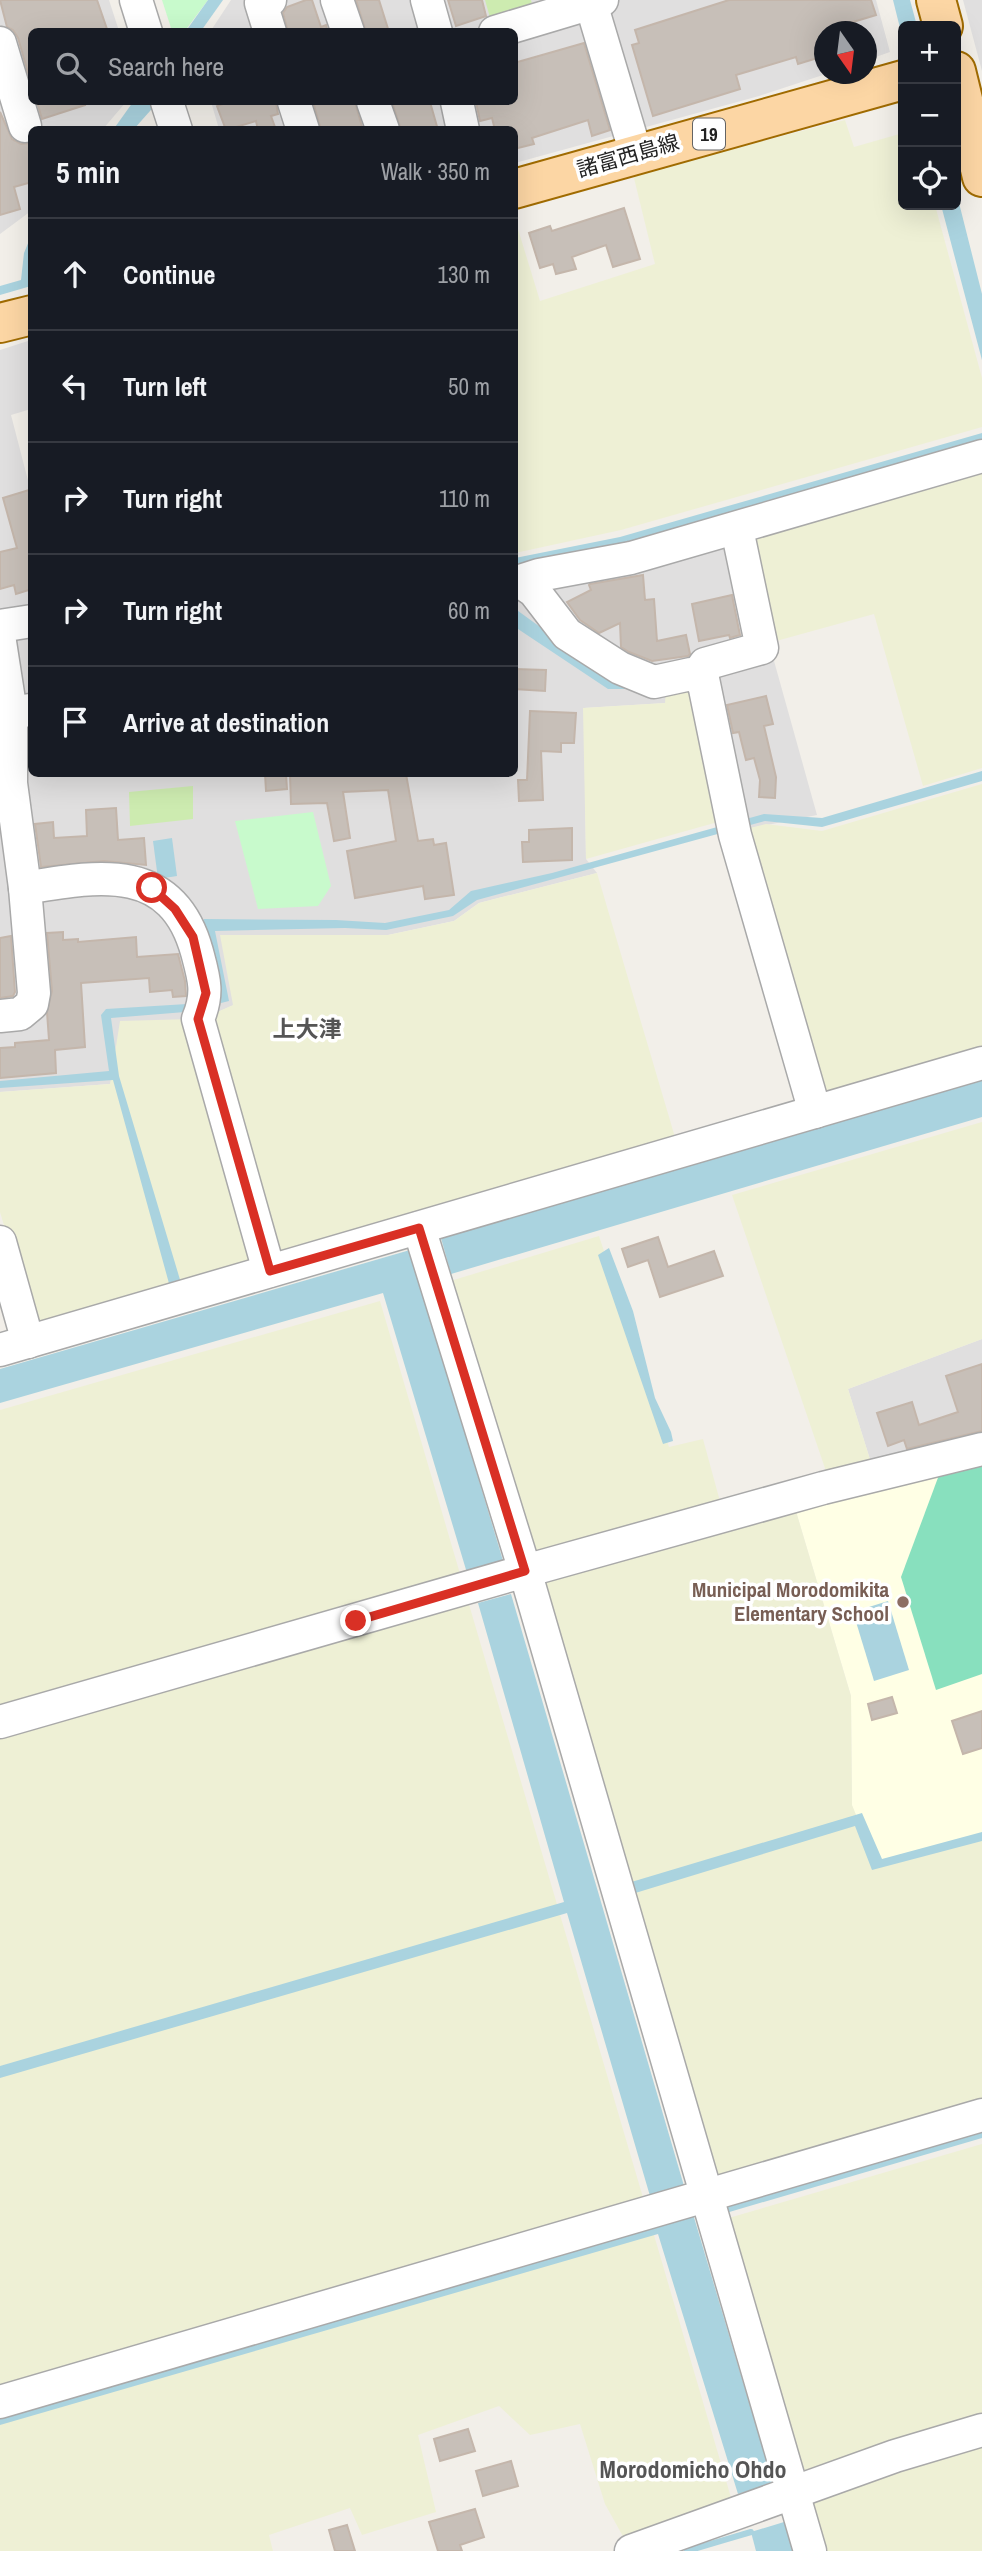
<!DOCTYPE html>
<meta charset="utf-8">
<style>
:root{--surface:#171b24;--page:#20242c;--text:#f1f3f6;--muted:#9ea1a6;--line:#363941}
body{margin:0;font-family:"Archivo Narrow","Noto Sans JP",sans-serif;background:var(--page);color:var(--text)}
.controls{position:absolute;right:21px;top:21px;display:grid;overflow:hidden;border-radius:10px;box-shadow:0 7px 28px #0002}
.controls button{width:63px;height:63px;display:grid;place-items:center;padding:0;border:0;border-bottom:2px solid var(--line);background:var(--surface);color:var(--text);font:35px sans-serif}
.compass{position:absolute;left:814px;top:21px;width:63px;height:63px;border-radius:50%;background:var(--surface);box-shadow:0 7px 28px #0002;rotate:166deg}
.stop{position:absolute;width:21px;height:21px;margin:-16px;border:5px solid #d93025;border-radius:50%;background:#fff}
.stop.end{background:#d93025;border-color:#fff;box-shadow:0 2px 7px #0008}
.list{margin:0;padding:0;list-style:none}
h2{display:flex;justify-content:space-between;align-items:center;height:91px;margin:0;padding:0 28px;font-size:30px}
h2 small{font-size:23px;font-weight:400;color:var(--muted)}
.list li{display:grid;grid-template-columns:46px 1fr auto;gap:21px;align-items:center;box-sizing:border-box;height:112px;padding:0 28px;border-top:2px solid var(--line)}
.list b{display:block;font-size:26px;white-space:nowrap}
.list em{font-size:23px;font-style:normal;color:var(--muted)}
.icon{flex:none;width:38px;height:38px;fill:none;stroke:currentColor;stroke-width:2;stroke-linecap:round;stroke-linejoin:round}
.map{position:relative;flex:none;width:982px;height:2551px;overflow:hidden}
.search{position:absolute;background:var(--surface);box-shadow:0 7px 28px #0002;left:28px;top:28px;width:490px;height:77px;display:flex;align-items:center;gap:18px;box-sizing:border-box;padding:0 24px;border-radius:10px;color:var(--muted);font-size:26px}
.panel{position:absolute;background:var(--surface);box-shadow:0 7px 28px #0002;left:28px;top:126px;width:490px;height:651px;border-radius:10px}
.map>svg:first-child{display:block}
.residential{fill:#e0dfdf}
.education{fill:#ffffe5}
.farmland{fill:#eef0d5}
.grass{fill:#cdebb0}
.park{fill:#c8facc}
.pitch{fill:#88e0be}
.water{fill:#aad3df}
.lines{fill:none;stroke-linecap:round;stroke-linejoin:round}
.stream{stroke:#aad3df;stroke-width:6}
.building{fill:#c7bfb8;stroke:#c4b6ab;stroke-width:2}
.minor-casing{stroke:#a9a9a9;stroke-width:35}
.major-casing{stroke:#a06b00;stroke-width:42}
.minor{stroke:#fff;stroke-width:32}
.major{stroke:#fcd6a4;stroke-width:38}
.route{stroke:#d93025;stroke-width:9}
.education-dot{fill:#8d6e63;stroke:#fff;stroke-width:2.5}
.labels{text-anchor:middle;stroke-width:7;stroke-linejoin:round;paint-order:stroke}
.shield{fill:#fff;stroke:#646464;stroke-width:2}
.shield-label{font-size:19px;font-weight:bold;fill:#222}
.street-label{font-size:21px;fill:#222;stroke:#fff}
.education-label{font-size:21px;font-weight:bold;fill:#785e54;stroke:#fff;text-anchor:end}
.neighbourhood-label{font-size:23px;font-weight:bold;fill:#555;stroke:#fff}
.quarter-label{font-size:24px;font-weight:bold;fill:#555;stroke:#fff}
</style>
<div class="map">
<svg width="982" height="2551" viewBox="0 0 982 2551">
<rect width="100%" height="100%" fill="#f2efe9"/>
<!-- residential -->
<g class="residential">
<polygon points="0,0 109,0 119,31 32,32 32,102 126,102 103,129 32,130 31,211 0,234"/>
<polygon points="231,0 876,0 890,52 867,60 866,32 824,32 826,74 759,96 515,163 514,130 219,129 211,102 514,102 514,32 210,32"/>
<polygon points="963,0 982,0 982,71"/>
<polygon points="31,340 31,409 11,415 31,492 32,774 514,774 515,573 745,534 769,643 817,815 742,830 666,703 584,708 586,859 597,873 479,903 454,921 388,935 221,935 234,1005 206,1017 110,1084 0,1092 0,350"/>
<polygon points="982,1339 982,1441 873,1469 848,1389"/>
</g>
<!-- education -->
<polygon class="education" points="982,1460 982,1836 876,1864 852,1806 851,1696 795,1508"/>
<!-- farmland -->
<g class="farmland">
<polygon points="845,120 854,147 903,133 903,205 935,205 982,378 982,427 621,530 515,553 514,216 540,301 655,264 633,174"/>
<polygon points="982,465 982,768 923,786 874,614 769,643 745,534"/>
<polygon points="691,684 725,820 586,859 583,708 665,703 666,688"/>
<polygon points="982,784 982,1053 820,1101 742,830 766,824 822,831"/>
<polygon points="597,873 677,1144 276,1260 206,1017 233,1005 220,935 388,935 454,921 479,903"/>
<polygon points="192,1019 259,1265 35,1330 0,1212 0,1092 110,1084 120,1021"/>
<polygon points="982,1122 982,1339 848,1389 873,1469 829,1480 732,1195"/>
<polygon points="599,1236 669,1447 703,1439 721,1505 529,1562 447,1282"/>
<polygon points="380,1301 732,2501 625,2540 605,2504 580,2424 530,2435 499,2406 418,2435 436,2512 362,2535 350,2508 269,2535 273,2551 0,2551 0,1410"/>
<polygon points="795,1508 851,1696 852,1805 876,1864 982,1836 982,2106 711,2184 534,1580"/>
<polygon points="982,2144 982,2418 798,2478 722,2220"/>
<polygon points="982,2444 982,2551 820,2551 805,2499"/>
</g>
<!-- grass -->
<g class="grass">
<polygon points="485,0 531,0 533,8 491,21"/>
<polygon points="193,786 193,819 130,826 129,792"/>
</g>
<!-- park -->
<g class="park">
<polygon points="162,0 208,0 184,32 172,31"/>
<polygon points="313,812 331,886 318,906 258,909 235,821"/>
</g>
<!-- pitch -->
<polygon class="pitch" points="982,1464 982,1674 936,1690 901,1577 939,1475"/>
<!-- water -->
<g class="water">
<polygon points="208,0 223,0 201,31 186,31"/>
<polygon points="893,0 910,0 917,26 903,26 903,40"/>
<polygon points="133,102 158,102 134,129 113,130"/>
<polygon points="956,191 982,294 982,360 941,205 956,205"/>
<polygon points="31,236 31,286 0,295 0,286 21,280 24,253"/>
<polygon points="982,433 982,441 625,546 515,568 515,558 620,537"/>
<polygon points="514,608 613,680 638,689 608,689 515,627"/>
<polygon points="982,771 982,781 822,827 765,821 477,900 453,916 386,930 345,928 215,931 229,1001 185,1012 111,1018 119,1076 181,1283 170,1287 113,1080 0,1088 0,1081 109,1071 101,1015 106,1009 187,1004 201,925 204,919 336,920 385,923 449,910 471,891 552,873 764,814 822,818"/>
<polygon points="172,838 177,876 158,879 153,841"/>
<polygon points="982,1077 982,1117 451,1274 441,1238"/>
<polygon points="609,1248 633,1311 655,1398 671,1432 673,1441 663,1444 598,1255"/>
<polygon points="410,1250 504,1564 467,1573 383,1293 0,1403 0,1369"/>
<polygon points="511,1594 684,2186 650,2196 567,1913 0,2078 0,2066 564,1902 478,1603"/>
<polygon points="888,1601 909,1670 874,1681 853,1612"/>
<polygon points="862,1813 882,1859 982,1832 982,1841 872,1870 855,1826 632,1894 628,1883"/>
<polygon points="982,2128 982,2138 726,2213 724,2204"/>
<polygon points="693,2214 773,2483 738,2494 658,2234 0,2425 0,2415"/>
<polygon points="784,2522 793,2551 756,2551 751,2532"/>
</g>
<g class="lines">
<!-- stream -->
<polyline class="stream" points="687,2551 751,2532"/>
</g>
<!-- building -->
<g class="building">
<polygon points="0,0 97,0 108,32 32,32 32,76 29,76 18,38 13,30 7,27"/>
<polygon points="306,0 312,0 321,27 326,25 328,32 288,32 283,13 287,7"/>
<polygon points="356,0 379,0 389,32 366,32"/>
<polygon points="448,0 482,0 486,16 456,26"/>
<polygon points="729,0 871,0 876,15 843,25 845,32 824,32 824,56 798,64 796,57 736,75 740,89 653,116 632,45 639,43 635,30"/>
<polygon points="584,43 610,130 592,136 588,120 532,138 534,144 514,149 514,130 495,130 492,118 480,121 476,102 514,102 514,63"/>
<polygon points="37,102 84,102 85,105 42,119"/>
<polygon points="229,102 276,102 278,114 271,116 276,130 258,130 256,121 226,130 217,106"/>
<polygon points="313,102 355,102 363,130 321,130"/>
<polygon points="392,102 430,102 438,130 401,130"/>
<polygon points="0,112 12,139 21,144 32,143 32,182 14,187 20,209 0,215"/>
<polygon points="624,208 640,259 613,267 606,245 572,257 576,269 556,274 553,264 540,268 529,233 550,226 552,231"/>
<polygon points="32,489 32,589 16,594 14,585 0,589 0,552 17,548 3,498"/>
<polygon points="643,575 645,600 654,599 657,641 686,635 690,654 688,656 652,661 629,652 621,647 620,623 599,633 580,620 567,602 591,590 589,585 590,584"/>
<polygon points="732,595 740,635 730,638 729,635 699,641 692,604"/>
<polygon points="514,669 546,670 545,691 514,689"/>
<polygon points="766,696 773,724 764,726 776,777 775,798 759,797 760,780 754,758 746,760 739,732 733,733 727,705"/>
<polygon points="530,711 576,713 574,743 561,743 561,752 541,751 543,800 519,801 518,780 527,780"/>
<polygon points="265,774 286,774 287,789 266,791"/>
<polygon points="329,774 406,774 418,841 433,839 434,845 446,843 454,895 425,899 423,886 355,898 347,851 396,841 388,790 343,792 350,838 334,841 327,803 291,804 290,775"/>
<polygon points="116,808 118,840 144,838 146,865 104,861 41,867 35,824 53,822 54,838 87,836 86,810"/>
<polygon points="572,828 572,860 523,862 522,842 529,842 529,830"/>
<polygon points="63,932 63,940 78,939 78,942 136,937 137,957 178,954 185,981 186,996 173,997 172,990 150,992 149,978 81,983 85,1047 55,1050 56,1073 0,1078 0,1048 15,1047 15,1043 49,1040 47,1012 52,991 47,933"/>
<polygon points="11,936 15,992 13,996 0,998 0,938"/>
<polygon points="658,1237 668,1267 714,1251 723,1276 660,1297 648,1260 628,1267 622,1249"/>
<polygon points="982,1364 982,1431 907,1449 904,1440 888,1446 877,1413 912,1402 919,1425 958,1412 946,1376"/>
<polygon points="892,1697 897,1713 872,1720 868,1704"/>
<polygon points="982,1711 982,1748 963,1754 952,1721"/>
<polygon points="468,2429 475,2451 440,2461 434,2439"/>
<polygon points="511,2461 518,2486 483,2496 476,2471"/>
<polygon points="475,2509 484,2537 460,2545 462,2551 438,2551 429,2522"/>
<polygon points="347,2525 355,2551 335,2551 329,2530"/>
</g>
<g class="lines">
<defs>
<g id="minor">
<polyline points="136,0 146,32"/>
<polyline points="270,0 261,3 270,32"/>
<polyline points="337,0 348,32"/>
<polyline points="427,0 436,32"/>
<polyline points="590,0 636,154"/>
<polyline points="495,32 602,0"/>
<polyline points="0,43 25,126"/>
<polyline points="167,102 176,130"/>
<polyline points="294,102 303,130"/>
<polyline points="373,102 383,130"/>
<polyline points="457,102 463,130"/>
<polyline points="521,582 534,591 567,634 620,668 654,682 691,674 703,679 735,835 815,1112"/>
<polyline points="514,583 539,575 631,558 982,456"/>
<polyline points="0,626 32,621"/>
<polyline points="0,642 11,713 30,710"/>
<polyline points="696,677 705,664 762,648 737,529"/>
<path d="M25 888C97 876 172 861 197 952 204 978 209 993 198 1019L269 1271"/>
<polyline points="0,1016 20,1014 32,1004 34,993 25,888 11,783 11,713"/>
<polyline points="419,1228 525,1571 810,2551"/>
<polyline points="0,1242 28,1342"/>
<polyline points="0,1350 982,1063"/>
<polyline points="0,1722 525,1571 823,1488 982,1449"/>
<polyline points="0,2402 982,2115"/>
<polyline points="631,2551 895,2456 982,2430"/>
</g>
<g id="major">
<polyline points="936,0 943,26"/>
<polyline points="956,71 982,177"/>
<polyline points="514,189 903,80"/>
<polyline points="0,323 32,315"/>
</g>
</defs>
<!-- minor casing -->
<use href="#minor" class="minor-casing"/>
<!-- major casing -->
<use href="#major" class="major-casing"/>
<!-- minor -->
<use href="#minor" class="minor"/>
<!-- major -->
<use href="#major" class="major"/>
</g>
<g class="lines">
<!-- route -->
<polyline class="route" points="152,888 175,909 193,937 206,993 198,1019 270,1271 419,1228 525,1571 356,1621"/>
</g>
<!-- markers -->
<circle class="education-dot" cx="903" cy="1602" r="7"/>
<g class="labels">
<!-- shield labels -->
<rect class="shield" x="693" y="118.5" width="32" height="31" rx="5"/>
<g class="shield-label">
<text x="709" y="141">19</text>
</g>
<!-- street labels -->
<g class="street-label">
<text transform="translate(628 156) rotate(-16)" y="7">諸富西島線</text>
</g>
<!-- education labels -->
<g class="education-label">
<text x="889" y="1597">Municipal Morodomikita<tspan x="889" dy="24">Elementary School</tspan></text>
</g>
<!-- neighbourhood labels -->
<g class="neighbourhood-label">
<text x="307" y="1037">上大津</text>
</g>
<!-- quarter labels -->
<g class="quarter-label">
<text x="693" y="2478">Morodomicho Ohdo</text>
</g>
</g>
</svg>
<div class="controls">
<button>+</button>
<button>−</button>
<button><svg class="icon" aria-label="locate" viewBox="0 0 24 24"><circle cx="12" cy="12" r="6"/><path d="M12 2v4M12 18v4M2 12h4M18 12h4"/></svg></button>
</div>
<svg class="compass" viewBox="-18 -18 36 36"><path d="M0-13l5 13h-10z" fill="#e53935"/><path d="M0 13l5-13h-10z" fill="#9ea1a6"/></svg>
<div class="stop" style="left:152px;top:888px"></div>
<div class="stop end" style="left:356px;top:1621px"></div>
<div class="search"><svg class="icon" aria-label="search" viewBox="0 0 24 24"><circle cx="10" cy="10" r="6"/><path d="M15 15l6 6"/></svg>Search here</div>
<section class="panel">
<h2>5 min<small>Walk · 350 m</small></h2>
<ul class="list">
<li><svg class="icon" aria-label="ahead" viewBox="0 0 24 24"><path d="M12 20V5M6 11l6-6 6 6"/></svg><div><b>Continue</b></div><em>130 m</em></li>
<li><svg class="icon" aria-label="left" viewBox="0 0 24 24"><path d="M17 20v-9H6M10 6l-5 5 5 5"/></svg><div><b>Turn left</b></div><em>50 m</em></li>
<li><svg class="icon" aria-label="right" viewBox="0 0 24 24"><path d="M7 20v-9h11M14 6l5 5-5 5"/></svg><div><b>Turn right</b></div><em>110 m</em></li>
<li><svg class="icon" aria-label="right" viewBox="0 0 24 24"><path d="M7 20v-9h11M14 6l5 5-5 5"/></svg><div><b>Turn right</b></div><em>60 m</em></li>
<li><svg class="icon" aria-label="arrive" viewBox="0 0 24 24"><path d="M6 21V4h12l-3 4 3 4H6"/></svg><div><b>Arrive at destination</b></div></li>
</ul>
</section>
</div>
